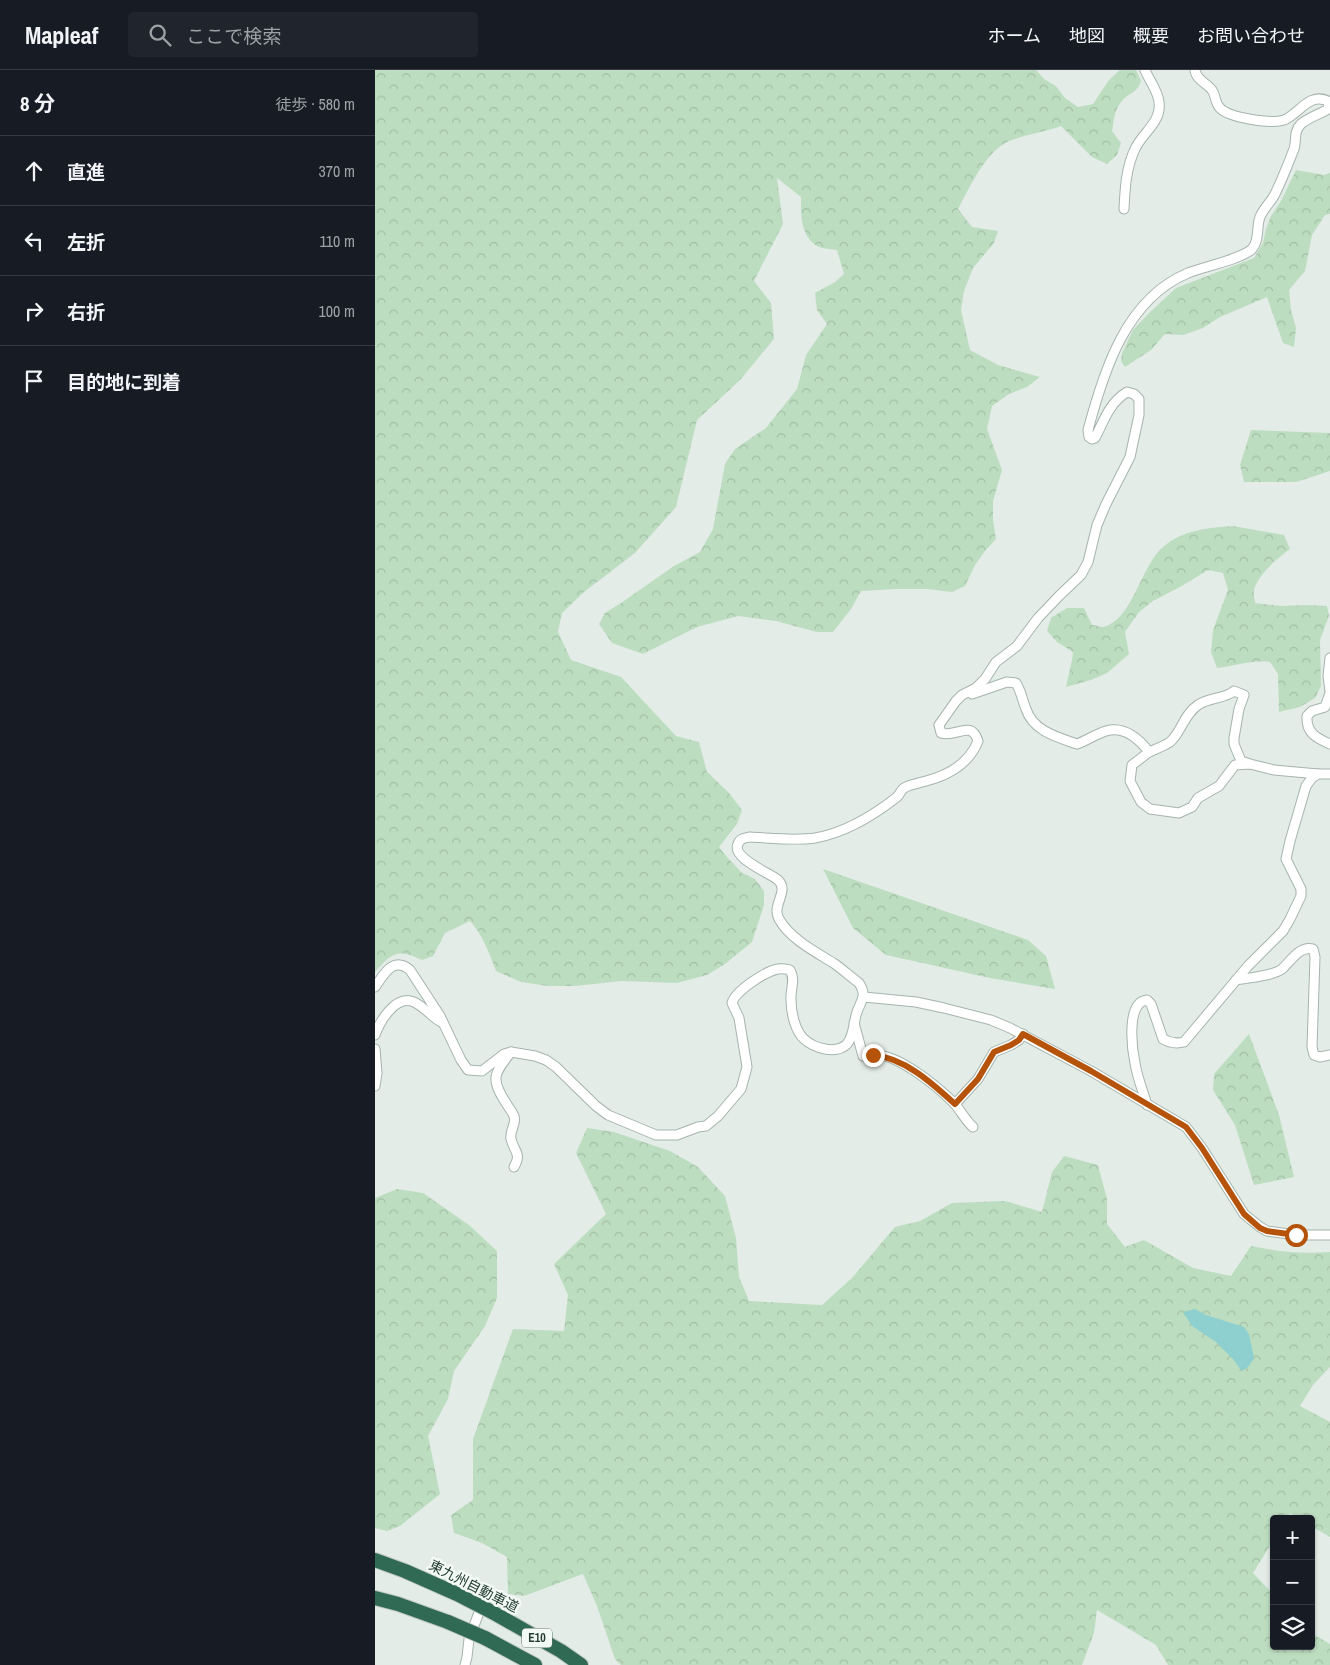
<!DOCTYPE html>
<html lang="ja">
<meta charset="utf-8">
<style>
:root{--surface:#171b24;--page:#20242c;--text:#f1f3f6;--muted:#9ea1a6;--line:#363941}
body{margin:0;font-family:"Archivo Narrow","Noto Sans JP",sans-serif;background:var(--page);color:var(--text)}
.controls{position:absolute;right:15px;bottom:15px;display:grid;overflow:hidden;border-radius:5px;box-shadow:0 1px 4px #0004}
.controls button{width:45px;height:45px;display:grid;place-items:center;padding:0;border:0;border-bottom:1px solid var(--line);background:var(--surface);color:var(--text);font:25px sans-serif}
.stop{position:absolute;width:15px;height:15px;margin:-11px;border:4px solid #b45309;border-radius:50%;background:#fff}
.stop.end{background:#b45309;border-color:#fff;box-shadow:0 1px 5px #0008}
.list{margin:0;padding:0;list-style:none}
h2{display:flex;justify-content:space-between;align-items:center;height:65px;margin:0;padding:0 20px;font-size:21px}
h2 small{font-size:16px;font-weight:400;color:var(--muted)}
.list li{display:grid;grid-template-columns:32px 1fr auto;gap:15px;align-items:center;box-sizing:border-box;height:70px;padding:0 20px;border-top:1px solid var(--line)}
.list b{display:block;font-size:19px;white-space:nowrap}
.list em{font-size:16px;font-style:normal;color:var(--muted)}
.icon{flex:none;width:28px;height:28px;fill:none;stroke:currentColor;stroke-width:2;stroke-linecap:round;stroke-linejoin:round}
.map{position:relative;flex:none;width:955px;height:1595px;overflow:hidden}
header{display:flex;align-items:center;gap:30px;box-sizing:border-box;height:70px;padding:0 25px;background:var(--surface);border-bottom:1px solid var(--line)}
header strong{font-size:24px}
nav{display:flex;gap:28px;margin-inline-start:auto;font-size:18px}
.search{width:350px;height:45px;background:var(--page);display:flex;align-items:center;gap:12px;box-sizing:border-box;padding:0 18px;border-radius:5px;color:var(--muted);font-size:19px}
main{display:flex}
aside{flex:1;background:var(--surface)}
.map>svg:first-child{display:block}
.forest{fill:url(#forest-crowns)}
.water{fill:#8dd0cf}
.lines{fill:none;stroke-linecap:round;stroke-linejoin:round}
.minor-casing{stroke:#a6b4ad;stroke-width:11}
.highway-casing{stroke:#c1c9c6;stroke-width:16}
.minor{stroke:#fff;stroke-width:9}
.highway{stroke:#306954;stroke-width:14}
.highway-bridge-casing{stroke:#c1c9c6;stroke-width:16;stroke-linecap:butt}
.highway-bridge{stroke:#306954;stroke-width:14}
.route{stroke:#b45309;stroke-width:6}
.labels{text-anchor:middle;stroke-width:5;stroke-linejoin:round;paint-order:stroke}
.shield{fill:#f3f9f5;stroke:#61756c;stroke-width:1}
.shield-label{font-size:12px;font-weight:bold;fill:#233d32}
.street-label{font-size:14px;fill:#233d32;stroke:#f3f9f5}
</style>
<header>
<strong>Mapleaf</strong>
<div class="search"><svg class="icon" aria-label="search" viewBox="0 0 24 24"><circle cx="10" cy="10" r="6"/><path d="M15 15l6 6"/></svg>ここで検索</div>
<nav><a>ホーム</a><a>地図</a><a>概要</a><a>お問い合わせ</a></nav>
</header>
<main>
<aside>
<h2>8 分<small>徒歩 · 580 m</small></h2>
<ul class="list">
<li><svg class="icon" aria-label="ahead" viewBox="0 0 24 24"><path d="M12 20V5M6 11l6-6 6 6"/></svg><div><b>直進</b></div><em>370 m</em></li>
<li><svg class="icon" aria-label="left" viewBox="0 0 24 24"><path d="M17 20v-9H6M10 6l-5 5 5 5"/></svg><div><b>左折</b></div><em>110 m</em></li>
<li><svg class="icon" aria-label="right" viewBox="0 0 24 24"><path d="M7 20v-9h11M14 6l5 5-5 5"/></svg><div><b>右折</b></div><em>100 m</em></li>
<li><svg class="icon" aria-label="arrive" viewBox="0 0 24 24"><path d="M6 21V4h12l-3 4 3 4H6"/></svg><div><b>目的地に到着</b></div></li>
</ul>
</aside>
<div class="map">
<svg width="955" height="1595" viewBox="0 0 955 1595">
<defs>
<pattern id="forest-crowns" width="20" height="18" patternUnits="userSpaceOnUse" patternTransform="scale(1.25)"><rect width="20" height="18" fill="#bdddc0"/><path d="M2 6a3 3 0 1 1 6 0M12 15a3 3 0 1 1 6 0" fill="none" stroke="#a2bfa5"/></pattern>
</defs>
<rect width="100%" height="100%" fill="#e3ece7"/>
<!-- forest -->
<g class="forest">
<path d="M0 0H661L669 9 681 16 690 28 703 37 718 34 734 10 745 0H761L766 11C761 25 755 21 747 31 739 39 739 51 737 61L746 73 742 85 732 94 717 87 686 56C670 62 653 64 637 70 612 78 595 117 583 139L597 157 623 161 619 173 598 198 589 221 586 240 595 280 623 295 665 307 652 317 634 324 617 336 612 359 627 400 618 431V450L621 469 610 481 600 495 590 516 577 522 552 519H520L486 521 476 539 458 562H442L401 551 363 546 322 557 268 584 237 573 224 554 230 543 246 533 299 496 325 482 338 459 350 394 360 379 391 358 422 319 431 285 452 254 442 240 440 223 460 212 469 204 462 180C456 179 447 179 442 176 425 165 426 144 426 127L402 108 408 154 379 211 396 233 399 269 365 310 322 350 301 437 260 483 209 522 187 543 183 562 196 590 246 607 301 666 324 672 332 702 354 723 367 740 362 754 344 777 352 787 367 803 380 809 389 821V835L377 872 350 894 332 905 302 913 246 911 200 916H173L146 912 121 901C114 883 108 865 95 851L70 863 58 886 47 890C22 878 17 883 0 902Z"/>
<polygon points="921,100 949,105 955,103 955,144 950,145 937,165 930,201 914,220 916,240 921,258 919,277 908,273 892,227 845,247 828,258 808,265 790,264 776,280 750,297 746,291 747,283 758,260 774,243 801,218 879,188 888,173 891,159 896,146 906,131"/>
<polygon points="876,360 955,363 955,401 921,412 869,412 865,395"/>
<path d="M858 456 909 465 915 479C904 487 881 506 879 521 878 524 880 529 880 533L905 536 931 535 952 536 954 546 945 570 946 616 940 628 925 637 904 642 903 604 895 592C877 590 860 596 842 598L836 582 838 560 853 520 848 503 833 500 805 517 778 531 764 542 750 562 754 584 732 603 716 610 691 617 697 590 698 582 682 572 672 561 676 548 692 538H709L717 555C720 555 725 557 728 557 756 551 765 501 784 481 804 460 831 458 858 456Z"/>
<polygon points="448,799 653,870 671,886 680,919 615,908 511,885 478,858"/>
<polygon points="874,964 904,1045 919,1107 879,1115 860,1055 838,1020 839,1004"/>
<path d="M212 1058 239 1062 295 1081 323 1097 350 1126 361 1168 364 1207 374 1231 447 1235 477 1208 520 1157 545 1151 577 1133 630 1131 667 1142 677 1102 689 1086 723 1095 732 1129V1154L750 1177 769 1170 818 1198 856 1206 876 1176C906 1182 924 1184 955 1182V1297L938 1315 925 1336 955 1352V1467L936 1456V1449H925L915 1443 911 1449H899V1469L878 1503 899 1525V1576H936V1563L955 1574V1595H793L781 1575 722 1540 719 1563 707 1595H246L240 1589 222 1536 208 1504 149 1526 133 1524 132 1487 107 1473 79 1463 76 1445 98 1430V1369L138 1259 189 1261 193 1225 179 1194 231 1144 201 1083Z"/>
<polygon points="22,1119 48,1123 94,1155 122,1181 122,1228 110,1256 79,1301 73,1329 53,1366 65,1424 25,1456 12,1461 0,1458 0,1128"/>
</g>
<!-- water -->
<polygon class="water" points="820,1239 831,1245 869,1257 874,1264 879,1288 873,1297 867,1301 858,1289 841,1272 817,1256 808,1242"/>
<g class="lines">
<defs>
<g id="minor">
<path d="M820 0C821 10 832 13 837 20 841 26 840 33 845 38 854 48 896 54 909 50 924 44 934 22 953 31L954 38"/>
<path d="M749 139C750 118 751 98 760 79 767 63 787 52 784 32 783 21 774 10 770 0"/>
<polyline points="955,588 953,606 955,621"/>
<path d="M955 623 950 637 937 641 932 646C931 663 941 668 955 674"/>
<path d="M597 624 632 612 641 613C646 621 647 629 651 639 658 661 682 667 702 674 711 671 721 664 731 661 749 656 764 669 774 682L757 695 755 711 766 732 775 739 804 743 817 737 823 728 844 716 860 695 875 694 899 700 943 704"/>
<path d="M774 682C781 679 789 676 795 672 806 663 809 644 823 635 834 627 850 629 859 621L869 625 864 639 859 668V674L866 691 875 694"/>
<path d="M861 910C872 908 898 906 907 899 915 892 925 875 938 879L940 887 937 977 939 985 945 987 955 985"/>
<path d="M0 917C9 904 18 886 35 900L65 946 86 990 93 1000 107 1001 129 984 136 982 160 986 171 990 181 997 221 1036 233 1045 281 1065H302L323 1057 331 1056 343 1046 366 1019 372 997 364 948 357 933C360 921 391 901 403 899 408 898 411 899 415 900 421 910 415 920 416 930 416 942 420 961 429 969 439 978 461 985 472 974 478 967 479 954 481 945 485 931 493 927 484 913 476 907 468 900 460 894 441 882 415 869 404 849 396 835 415 821 403 810 395 803 356 788 363 774 365 768 370 768 375 767 396 768 419 771 440 768 469 763 499 745 522 727 525 724 526 720 529 718 535 714 545 713 551 711 574 705 594 694 603 671 596 649 581 668 566 663L564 655 581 631 587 625 601 618 610 609 621 592 642 576 663 548 684 526 706 505 713 492 722 455 731 434 755 387 764 345V329L759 324 752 322C734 333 729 351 720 368L717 369 714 367 713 360C729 300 751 229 813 203 828 197 867 189 877 179 885 170 881 157 885 147 888 139 896 132 900 124 907 110 913 94 919 79 922 70 918 62 926 54 934 47 946 44 955 38"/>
<polyline points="489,927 541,932 569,938 616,950 635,958 716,1001 811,1057 827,1078 869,1144 885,1157 892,1161 921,1165 955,1165"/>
<path d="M479 953 488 986 493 987C515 976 564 1018 579 1033 586 1041 590 1050 598 1057"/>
<path d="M0 965C5 951 21 924 39 932 50 937 57 948 68 953"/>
<polyline points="0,979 2,1003 0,1016"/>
<path d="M136 982C119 1004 115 1008 131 1033 133 1037 137 1041 139 1046 142 1054 134 1061 136 1069 139 1082 147 1083 139 1097"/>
<polyline points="580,1034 603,1009 619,982 636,975 644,970 648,964"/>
<path d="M772 1035C768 1021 762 1007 760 993 757 979 751 932 772 930L776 934 788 969C795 973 801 974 809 972L873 896 908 861 915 849 926 826V819L911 789 915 771 931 716 937 708 943 704H955"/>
<polyline points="90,1595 92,1587 94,1569 111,1524"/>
</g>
<g id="highway">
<polyline points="0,1490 30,1501 82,1524"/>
<polyline points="0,1528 23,1534 73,1552"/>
<polyline points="117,1542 186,1581 206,1595"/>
<polyline points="110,1568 160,1595"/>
</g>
</defs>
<!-- minor casing -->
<use href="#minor" class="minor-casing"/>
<!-- highway casing -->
<use href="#highway" class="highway-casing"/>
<!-- minor -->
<use href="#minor" class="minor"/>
<!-- highway -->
<use href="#highway" class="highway"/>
<defs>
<g id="highway-bridge">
<polyline points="82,1524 117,1542"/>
<polyline points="73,1552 110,1568"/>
</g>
</defs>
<!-- highway-bridge casing -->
<use href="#highway-bridge" class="highway-bridge-casing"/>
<!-- highway-bridge -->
<use href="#highway-bridge" class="highway-bridge"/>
</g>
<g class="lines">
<!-- route -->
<path class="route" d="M498 985C530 988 557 1013 580 1034L603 1009 619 982 636 975 644 970 648 964 716 1001 811 1057 827 1078 869 1144 885 1158 892 1161 921 1165"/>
</g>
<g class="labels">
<!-- shield labels -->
<rect class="shield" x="147" y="1558.5" width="30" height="19" rx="4"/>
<g class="shield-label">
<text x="162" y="1572">E10</text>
</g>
<!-- street labels -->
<g class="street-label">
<text transform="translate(99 1516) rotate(27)" y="5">東九州自動車道</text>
</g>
</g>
</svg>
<div class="controls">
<button>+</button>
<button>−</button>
<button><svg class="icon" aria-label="layers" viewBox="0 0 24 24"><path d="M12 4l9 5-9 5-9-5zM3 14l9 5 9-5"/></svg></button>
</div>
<div class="stop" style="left:921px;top:1165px"></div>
<div class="stop end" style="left:498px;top:985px"></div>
</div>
</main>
